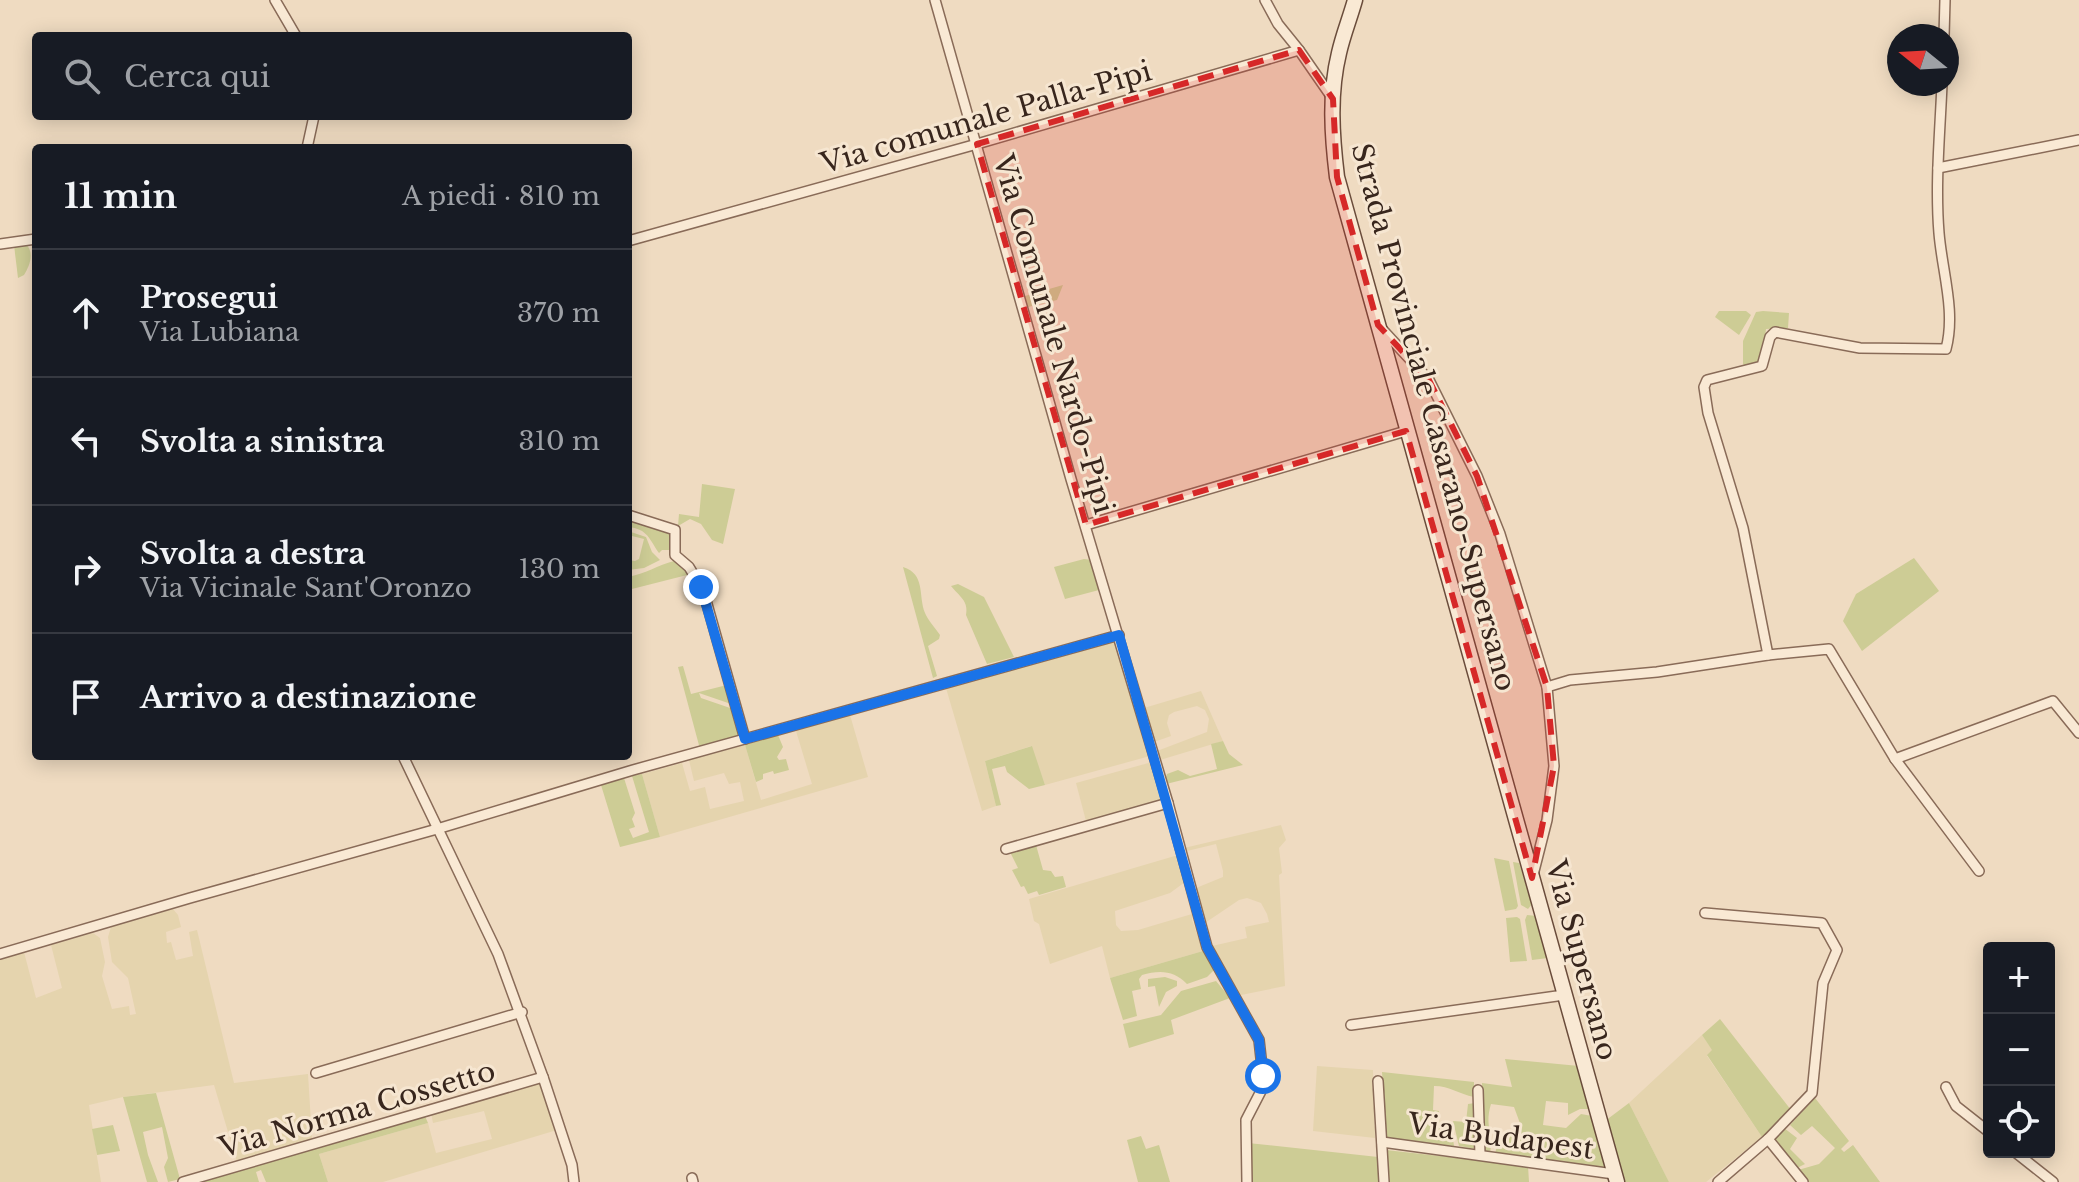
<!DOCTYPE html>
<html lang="it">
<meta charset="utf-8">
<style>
:root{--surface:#171b24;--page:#20242c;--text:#f1f3f6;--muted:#9ea1a6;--line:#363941}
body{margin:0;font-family:"Libre Baskerville",serif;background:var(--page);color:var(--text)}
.controls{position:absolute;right:24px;bottom:24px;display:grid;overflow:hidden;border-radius:8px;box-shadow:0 4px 20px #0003}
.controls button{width:72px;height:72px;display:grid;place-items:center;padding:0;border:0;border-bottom:2px solid var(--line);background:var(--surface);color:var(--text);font:40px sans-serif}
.compass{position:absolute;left:1887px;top:24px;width:72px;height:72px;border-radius:50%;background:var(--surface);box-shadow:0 4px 20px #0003;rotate:288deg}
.stop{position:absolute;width:24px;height:24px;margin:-18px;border:6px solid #1a73e8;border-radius:50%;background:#fff}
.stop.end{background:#1a73e8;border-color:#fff;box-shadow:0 2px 8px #0008}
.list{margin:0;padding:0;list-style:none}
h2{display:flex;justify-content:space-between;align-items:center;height:104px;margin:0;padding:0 32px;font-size:34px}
h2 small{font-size:26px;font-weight:400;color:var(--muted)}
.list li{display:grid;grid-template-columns:52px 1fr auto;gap:24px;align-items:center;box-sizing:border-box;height:128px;padding:0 32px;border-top:2px solid var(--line)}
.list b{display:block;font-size:30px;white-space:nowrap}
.list p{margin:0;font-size:26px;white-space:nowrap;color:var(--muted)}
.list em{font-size:26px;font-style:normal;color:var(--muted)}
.icon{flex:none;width:44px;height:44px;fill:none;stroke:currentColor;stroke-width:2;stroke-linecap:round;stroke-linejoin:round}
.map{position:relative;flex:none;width:2079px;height:1182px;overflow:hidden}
.search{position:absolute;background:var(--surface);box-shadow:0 4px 20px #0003;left:32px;top:32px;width:600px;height:88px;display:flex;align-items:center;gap:20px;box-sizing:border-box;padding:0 28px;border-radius:8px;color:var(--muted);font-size:30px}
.panel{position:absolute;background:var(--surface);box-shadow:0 4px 20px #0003;left:32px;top:144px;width:600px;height:616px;border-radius:8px}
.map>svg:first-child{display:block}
.farmland{fill:#e5d4ae}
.green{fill:#cdcc95}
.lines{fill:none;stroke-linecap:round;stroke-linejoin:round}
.street-casing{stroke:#896b58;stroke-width:12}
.secondary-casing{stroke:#6a4c3b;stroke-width:17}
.street{stroke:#f9e9d4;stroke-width:9}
.secondary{stroke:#f9e9d4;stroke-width:14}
.route{stroke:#1a73e8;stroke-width:10}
.marked{fill:#d62828;fill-opacity:0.2;stroke:#d62828;stroke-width:6;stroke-dasharray:16 10;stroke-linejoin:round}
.labels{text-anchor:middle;stroke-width:6;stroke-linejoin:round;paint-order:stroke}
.street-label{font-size:28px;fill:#38261d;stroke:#f6e6d1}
</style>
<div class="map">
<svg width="2079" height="1182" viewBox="0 0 2079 1182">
<rect width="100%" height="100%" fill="#efdbc1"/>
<!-- farmland -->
<g class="farmland">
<polygon points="1117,638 1150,756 1045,785 1031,746 985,761 996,806 982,811 946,688"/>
<polygon points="1201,691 1223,741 1160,760 1157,751 1207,732 1209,719 1205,710 1197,706 1174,712 1169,715 1167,723 1171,736 1154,742 1144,708"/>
<polygon points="850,715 868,777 660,837 642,774 682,763 690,791 705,787 710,809 744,801 740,782 729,784 724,773 694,781 689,760 745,745 761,800 812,784 796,731"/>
<polygon points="1152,762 1162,801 1086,821 1076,783"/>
<polygon points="1281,825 1286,840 1279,848 1282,873 1279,875 1285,986 1241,995 1212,946 1247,938 1245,927 1269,922 1267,914 1261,903 1247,898 1239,900 1202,925 1196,888 1223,877 1223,871 1216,844 1187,851 1184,848"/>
<polygon points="1178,855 1185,882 1170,893 1115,911 1116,925 1121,931 1138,930 1192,914 1192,920 1203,951 1110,978 1102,946 1050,964 1039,924 1034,921 1029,899"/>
<polygon points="173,909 178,915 181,927 166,932 167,943 171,942 176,960 193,956 189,932 197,930 234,1083 308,1074 312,1139 237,1162 214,1085 123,1097 89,1105 101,1182 0,1182 0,959 24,952 36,998 62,988 51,945 93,933 100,938 105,962 102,976 112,1009 129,1006 130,1015 136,1014 128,978 112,962 108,937 111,927"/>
<polygon points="1702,1035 1713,1051 1707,1056 1762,1137 1706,1182 1669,1182 1629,1103"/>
<polygon points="1317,1066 1373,1070 1375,1138 1313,1131"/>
<polygon points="540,1081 557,1130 383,1182 328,1182 319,1154 428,1123 436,1153 492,1139 484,1111 433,1123 431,1113"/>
</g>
<!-- green -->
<g class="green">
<path d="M25 243C35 252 30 265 24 275L18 278 14 245Z"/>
<polygon points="1063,285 1057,300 1028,307 1025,296"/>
<polygon points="1719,311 1746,311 1751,315 1739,335 1715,317"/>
<polygon points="1763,311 1789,313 1788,328 1766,329 1763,354 1758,365 1746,367 1743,364 1743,341 1756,312"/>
<polygon points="702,484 735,489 723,544 712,540 701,524 690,519 678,526 679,514 699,517"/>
<path d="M628 517 671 530 672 550H662L659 553C649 539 648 529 628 527Z"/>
<polygon points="628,531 646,537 652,552 660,560 644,568 628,570 628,560 635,561 639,559 644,539 628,535"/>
<polygon points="1914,558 1939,591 1862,651 1843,621 1856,594"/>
<polygon points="1084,559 1092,560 1099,590 1065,599 1054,567"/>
<path d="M674 561 691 574 628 590V577C645 574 658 565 674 561Z"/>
<path d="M903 567C926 574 918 596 925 613 928 620 935 628 940 635L939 639 928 646 937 676 933 678Z"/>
<path d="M958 584 984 597 1014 657 987 664 966 615C969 601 959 596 951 586Z"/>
<polygon points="683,666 691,694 727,685 731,704 699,693 701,698 733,709 741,737 700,749 678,667"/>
<polygon points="778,735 783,747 777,757 779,760 786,759 789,770 774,774 773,771 763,774 763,779 756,782 745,745"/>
<polygon points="1223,741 1229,754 1243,765 1166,784 1165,779 1167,774 1178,770 1190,776 1217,769 1211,744"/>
<polygon points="1032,746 1045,785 1029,789 1007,772 1005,766 992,769 1001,805 996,806 985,761"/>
<polygon points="642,774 660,837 620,847 601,785 624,778 635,813 632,819 635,827 629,829 633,838 649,832 632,776"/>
<polygon points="1036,845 1043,870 1051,871 1055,877 1063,876 1066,887 1039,895 1037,891 1028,894 1024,886 1021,887 1012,870 1018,868 1010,852"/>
<polygon points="1494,858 1509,861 1518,906 1516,909 1505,911"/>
<polygon points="1513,862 1519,863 1532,904 1528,909 1521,905"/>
<polygon points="1527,915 1537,916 1548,958 1532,960 1525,920"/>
<polygon points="1517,917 1520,919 1527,961 1510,962 1506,918"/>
<path d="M1203 951 1214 970 1207 977 1187 984C1174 970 1159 970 1142 975L1139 979 1141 989 1132 991 1137 1016 1123 1020 1110 978Z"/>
<polygon points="1165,977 1177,981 1177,986 1166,992 1159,1007 1155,986 1148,987 1148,979"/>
<polygon points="1216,981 1230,998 1171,1020 1174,1034 1129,1048 1123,1024 1161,1015 1181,991"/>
<polygon points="1720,1019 1791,1110 1762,1137 1707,1055 1712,1050 1702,1035"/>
<path d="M1505 1059 1579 1066 1589 1109H1580L1568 1115V1103L1546 1101 1543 1125 1566 1128 1581 1114 1592 1116 1607 1170 1495 1154 1500 1133 1519 1136 1521 1126 1514 1107 1491 1104C1484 1127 1494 1132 1490 1153L1483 1152 1482 1083 1512 1087Z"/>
<path d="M1382 1072 1474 1082V1097C1459 1094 1450 1086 1434 1086L1433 1110 1439 1111V1120L1453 1139 1454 1146 1387 1139Z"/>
<polygon points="156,1093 180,1179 168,1182 164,1167 168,1158 162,1127 143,1132 148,1155 158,1182 147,1182 123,1097"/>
<polygon points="1815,1098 1849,1141 1841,1149 1844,1152 1853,1145 1880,1182 1806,1182 1798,1170 1819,1164 1835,1148 1812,1126 1801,1135 1790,1125"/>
<polygon points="1475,1103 1476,1149 1459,1146 1453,1121 1466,1122 1468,1104"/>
<polygon points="1629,1103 1669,1182 1622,1182 1605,1121"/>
<polygon points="424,1114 428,1123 319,1154 328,1182 266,1182 261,1170 256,1172 259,1182 192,1182"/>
<polygon points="113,1125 120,1151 97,1155 92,1129"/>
<polygon points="1784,1128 1797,1138 1790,1149 1805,1164 1797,1168 1772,1140"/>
<polygon points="1141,1136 1146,1149 1159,1145 1170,1182 1138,1182 1127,1140"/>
<polygon points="1248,1143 1378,1157 1380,1182 1250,1182"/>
<polygon points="1386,1150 1528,1166 1529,1182 1387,1182"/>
</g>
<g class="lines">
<defs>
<g id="street">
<polyline points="275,0 296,36"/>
<polyline points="935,0 1071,479 1168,803 1207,947 1259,1040 1263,1076 1261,1091 1246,1120 1247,1182"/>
<polyline points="1265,0 1278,24 1299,50"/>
<polyline points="1944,36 1945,0"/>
<polyline points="307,148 314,116"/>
<polyline points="1938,168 2079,140"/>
<polyline points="628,241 977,144 1299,50 1333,99"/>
<polyline points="0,244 36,239"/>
<polyline points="1381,328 1429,380 1477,476 1500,534 1547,687"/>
<polyline points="628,515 675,530 675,555 689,567 703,590 745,739"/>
<polyline points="1086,525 1406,431"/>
<polyline points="1768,655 1829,649 1895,759 2053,701 2079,733"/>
<polyline points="403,756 498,954 543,1077 572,1165 574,1182"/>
<polyline points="1895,759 1979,871"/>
<polyline points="1006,849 1168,803"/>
<path d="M1533 875 1547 820 1554 766 1547 687 1570 680 1657 672 1768 655 1743 528 1708 413 1704 387 1707 380 1762 366 1770 337 1775 332 1860 348 1946 349C1956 311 1942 271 1939 233 1935 184 1940 133 1942 84"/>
<polyline points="1705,913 1822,923 1837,950 1823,983 1812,1093 1768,1139 1718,1182"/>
<polyline points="0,954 190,898 437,829 633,770 1119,635"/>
<polyline points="1351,1025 1564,995"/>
<polyline points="316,1073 522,1012"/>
<polyline points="1378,1081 1384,1182"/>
<polyline points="1946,1087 1956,1106 1989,1132"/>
<polyline points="1478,1090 1480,1155"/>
<polyline points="1768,1139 1803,1182"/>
<polyline points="1382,1142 1614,1174"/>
<polyline points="2015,1152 2053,1182"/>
<polyline points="692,1178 693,1182"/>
<polyline points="183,1182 543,1077"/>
</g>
<path id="secondary" d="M1355 0C1350 18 1343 35 1339 53 1329 94 1332 136 1337 177L1617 1182"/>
</defs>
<!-- street casing -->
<use href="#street" class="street-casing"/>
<!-- secondary casing -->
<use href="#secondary" class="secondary-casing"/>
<!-- street -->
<use href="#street" class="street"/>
<!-- secondary -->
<use href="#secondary" class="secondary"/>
</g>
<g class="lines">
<!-- route -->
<polyline class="route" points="701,587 745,739 1119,635 1207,947 1259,1040 1263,1076"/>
</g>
<!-- marked area -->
<path class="marked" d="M1299 50 1333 99 1337 177 1378 325 1429 380 1477 476 1547 687 1554 766 1532 878 1406 431 1086 525 977 144Z"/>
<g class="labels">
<!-- street labels -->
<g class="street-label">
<text transform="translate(986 117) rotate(-16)" y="10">Via comunale Palla-Pipi</text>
<text transform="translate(1054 334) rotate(74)" y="10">Via Comunale Nardo-Pipi</text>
<text transform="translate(1434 417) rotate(75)" y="10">Strada Provinciale Casarano-Supersano</text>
<text transform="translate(1582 960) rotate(75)" y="10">Via Supersano</text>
<text transform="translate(357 1109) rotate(-16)" y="10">Via Norma Cossetto</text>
<text transform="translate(1501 1136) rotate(8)" y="10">Via Budapest</text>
</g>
</g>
</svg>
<div class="controls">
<button>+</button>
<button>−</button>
<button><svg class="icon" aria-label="locate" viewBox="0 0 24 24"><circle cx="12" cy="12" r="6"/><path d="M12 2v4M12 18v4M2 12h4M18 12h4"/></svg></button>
</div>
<svg class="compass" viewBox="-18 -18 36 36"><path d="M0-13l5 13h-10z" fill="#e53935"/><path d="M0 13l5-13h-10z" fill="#9ea1a6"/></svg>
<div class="stop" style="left:1263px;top:1076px"></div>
<div class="stop end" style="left:701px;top:587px"></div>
<div class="search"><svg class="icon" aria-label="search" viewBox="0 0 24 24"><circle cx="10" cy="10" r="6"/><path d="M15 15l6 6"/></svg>Cerca qui</div>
<section class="panel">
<h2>11 min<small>A piedi · 810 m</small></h2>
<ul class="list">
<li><svg class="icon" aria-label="ahead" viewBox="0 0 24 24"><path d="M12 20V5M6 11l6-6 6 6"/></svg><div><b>Prosegui</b><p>Via Lubiana</p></div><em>370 m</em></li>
<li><svg class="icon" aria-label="left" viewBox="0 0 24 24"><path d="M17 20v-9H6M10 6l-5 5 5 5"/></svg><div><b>Svolta a sinistra</b></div><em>310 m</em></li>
<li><svg class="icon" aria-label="right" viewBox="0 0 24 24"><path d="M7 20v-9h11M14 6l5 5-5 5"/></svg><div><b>Svolta a destra</b><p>Via Vicinale Sant'Oronzo</p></div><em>130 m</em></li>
<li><svg class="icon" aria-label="arrive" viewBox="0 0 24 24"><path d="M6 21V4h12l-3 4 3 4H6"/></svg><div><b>Arrivo a destinazione</b></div></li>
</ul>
</section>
</div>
